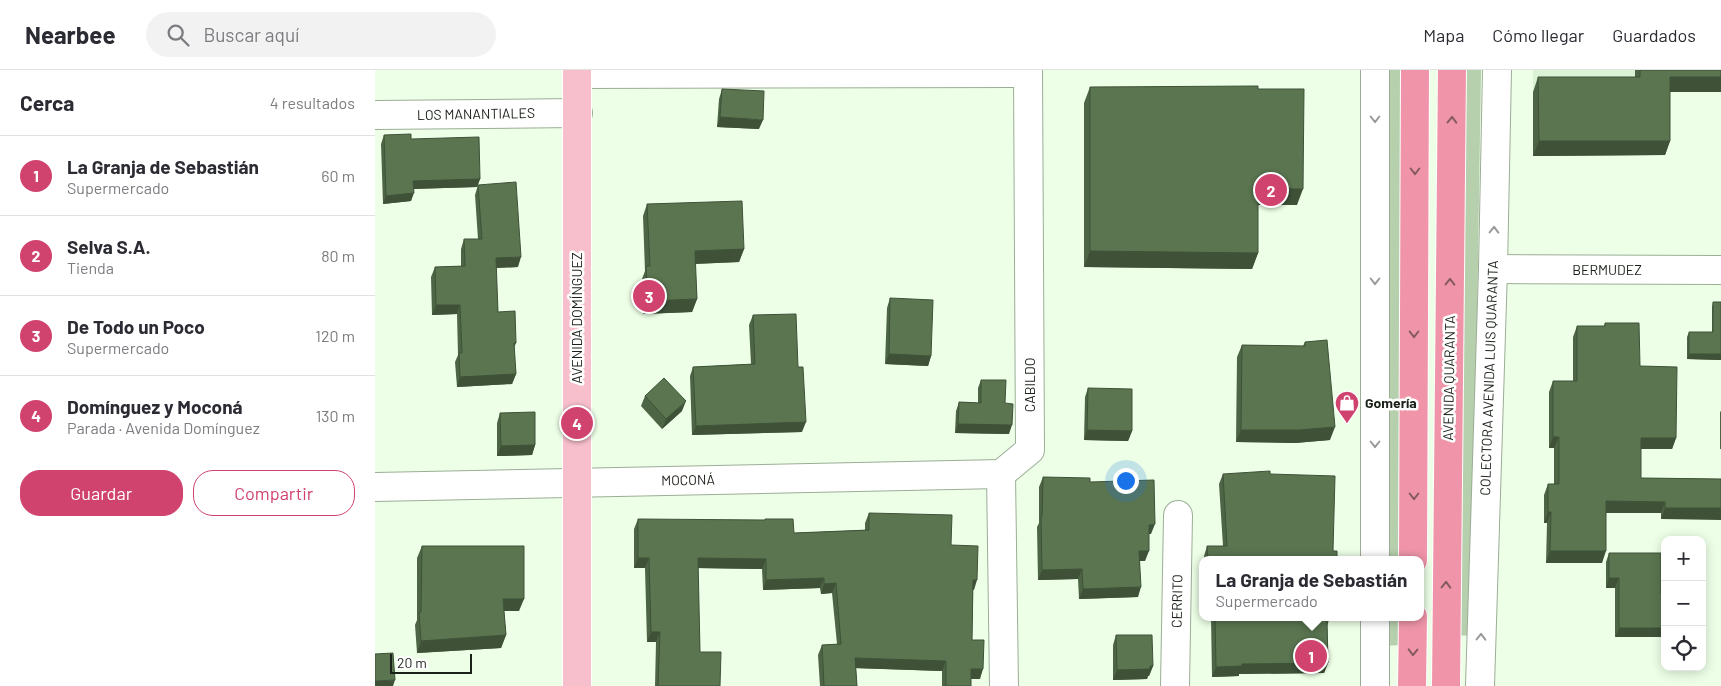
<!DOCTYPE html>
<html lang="es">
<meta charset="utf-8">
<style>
:root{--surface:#fff;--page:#f2f2f3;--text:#2b2b33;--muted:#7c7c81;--line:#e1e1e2;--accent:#d1436f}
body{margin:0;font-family:Barlow,sans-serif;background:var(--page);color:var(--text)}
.controls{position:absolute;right:15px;bottom:15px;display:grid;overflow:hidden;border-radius:10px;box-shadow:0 2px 12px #0003}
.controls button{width:45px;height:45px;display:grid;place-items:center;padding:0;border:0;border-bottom:1px solid var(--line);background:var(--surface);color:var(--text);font:25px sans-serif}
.scale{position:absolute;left:15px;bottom:12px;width:82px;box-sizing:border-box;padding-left:5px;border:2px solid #1a2118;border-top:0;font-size:14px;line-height:18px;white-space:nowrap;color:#1a2118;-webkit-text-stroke:4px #fff;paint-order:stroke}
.you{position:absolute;left:750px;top:410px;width:18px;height:18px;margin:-12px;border:4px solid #fff;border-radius:50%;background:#1a73e8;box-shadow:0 0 0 8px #1a73e833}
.badge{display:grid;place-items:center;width:32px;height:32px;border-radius:50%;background:var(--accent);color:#fff;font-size:16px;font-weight:700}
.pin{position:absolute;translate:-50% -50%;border:2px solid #fff;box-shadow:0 1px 5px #0006}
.popup{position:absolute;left:824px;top:486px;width:225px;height:65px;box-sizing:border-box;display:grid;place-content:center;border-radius:10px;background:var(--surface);filter:drop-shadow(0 1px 4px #0005);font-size:16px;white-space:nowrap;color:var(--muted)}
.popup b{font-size:19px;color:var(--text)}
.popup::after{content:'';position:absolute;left:50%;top:100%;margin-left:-10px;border:10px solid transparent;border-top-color:var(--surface)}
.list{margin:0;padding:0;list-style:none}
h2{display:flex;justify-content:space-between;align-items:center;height:65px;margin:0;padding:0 20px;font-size:21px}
h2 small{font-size:16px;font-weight:400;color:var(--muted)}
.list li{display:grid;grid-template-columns:32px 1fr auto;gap:15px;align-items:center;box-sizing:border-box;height:80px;padding:0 20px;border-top:1px solid var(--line)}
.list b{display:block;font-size:19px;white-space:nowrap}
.list p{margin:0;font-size:16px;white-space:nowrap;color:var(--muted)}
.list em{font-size:16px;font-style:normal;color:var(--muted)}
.actions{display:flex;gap:10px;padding:15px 20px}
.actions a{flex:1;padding:11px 0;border:1px solid var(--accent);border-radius:20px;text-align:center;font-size:18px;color:var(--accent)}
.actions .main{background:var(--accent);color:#fff}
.icon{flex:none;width:28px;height:28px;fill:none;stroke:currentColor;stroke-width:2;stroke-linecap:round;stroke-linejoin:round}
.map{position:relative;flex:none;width:1346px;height:616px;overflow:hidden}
header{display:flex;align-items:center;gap:30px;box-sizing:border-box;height:70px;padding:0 25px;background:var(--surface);border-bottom:1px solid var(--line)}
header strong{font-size:24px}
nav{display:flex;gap:28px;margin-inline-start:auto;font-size:18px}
.search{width:350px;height:45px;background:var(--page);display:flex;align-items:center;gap:12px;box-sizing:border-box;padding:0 18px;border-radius:28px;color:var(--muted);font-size:19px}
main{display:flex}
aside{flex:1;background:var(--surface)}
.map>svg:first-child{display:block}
.built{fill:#dcf2d4}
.green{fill:#b6cfad}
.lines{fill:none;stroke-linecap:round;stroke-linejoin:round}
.minor-casing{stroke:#9cad96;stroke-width:30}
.major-casing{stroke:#fff;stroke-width:30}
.highway-casing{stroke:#fff;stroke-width:30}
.minor{stroke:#fff;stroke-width:28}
.major{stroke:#f6bfcb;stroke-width:28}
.highway{stroke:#f095a9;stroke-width:28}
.wall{fill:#4d6545}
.shaded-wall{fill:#3f5238}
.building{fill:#5a7550;stroke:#3f5238}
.oneway{stroke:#989b97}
.oneway2{stroke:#855b60}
.labels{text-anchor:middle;stroke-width:5;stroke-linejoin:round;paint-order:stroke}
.street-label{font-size:14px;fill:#1a2118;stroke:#fff}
.poi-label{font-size:14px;font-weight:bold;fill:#1a2118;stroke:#fff;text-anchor:start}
</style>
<header>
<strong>Nearbee</strong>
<div class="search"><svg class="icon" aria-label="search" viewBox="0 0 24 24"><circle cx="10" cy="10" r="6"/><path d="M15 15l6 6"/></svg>Buscar aquí</div>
<nav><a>Mapa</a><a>Cómo llegar</a><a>Guardados</a></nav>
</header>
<main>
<aside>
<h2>Cerca<small>4 resultados</small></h2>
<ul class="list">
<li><span class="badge">1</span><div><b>La Granja de Sebastián</b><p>Supermercado</p></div><em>60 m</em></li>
<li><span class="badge">2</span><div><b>Selva S.A.</b><p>Tienda</p></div><em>80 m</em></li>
<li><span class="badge">3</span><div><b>De Todo un Poco</b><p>Supermercado</p></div><em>120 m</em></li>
<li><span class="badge">4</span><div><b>Domínguez y Moconá</b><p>Parada · Avenida Domínguez</p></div><em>130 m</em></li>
</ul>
<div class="actions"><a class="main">Guardar</a><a>Compartir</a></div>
</aside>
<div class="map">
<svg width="1346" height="616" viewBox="0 0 1346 616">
<rect width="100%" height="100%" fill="#edffe7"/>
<!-- built -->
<rect class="built" x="1158" y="0" width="188" height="22"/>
<!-- green -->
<g class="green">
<polygon points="1009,0 1027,0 1026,490 1008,490"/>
<polygon points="1089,0 1106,0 1097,566 1079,565"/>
<polygon points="1008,547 1026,547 1026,575 1008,576"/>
</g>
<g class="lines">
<defs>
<g id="minor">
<polyline points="202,4 653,3"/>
<polyline points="0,45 203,43"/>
<polyline points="1118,199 1346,200"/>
<polyline points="626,404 655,380 653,0"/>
<polyline points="626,404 629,616"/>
<polyline points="0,417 626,404"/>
<polyline points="1000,490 1000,0"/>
<polyline points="800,616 803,445"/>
<polyline points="1000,616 1000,547"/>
<polyline points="1105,616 1118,199 1122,0"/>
</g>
<polyline id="major" points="202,616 202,0"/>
<g id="highway">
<polyline points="1038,490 1040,0"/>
<polyline points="1037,616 1038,547"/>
<polyline points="1071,616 1077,0"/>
</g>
</defs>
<!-- minor casing -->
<use href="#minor" class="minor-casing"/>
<!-- major casing -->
<use href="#major" class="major-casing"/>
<!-- highway casing -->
<use href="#highway" class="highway-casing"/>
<!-- minor -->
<use href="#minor" class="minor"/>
<!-- major -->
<use href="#major" class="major"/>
<!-- highway -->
<use href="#highway" class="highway"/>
</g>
<!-- wall -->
<g class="wall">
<polygon points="1260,0 1346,0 1346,22 1295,22 1295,71 1290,85 1158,86 1158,22 1163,7 1260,7"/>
<polygon points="715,17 883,19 922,135 883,135 883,183 877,199 709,197 709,33"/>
<polygon points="347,19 384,59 342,57 344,29"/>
<polygon points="9,65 105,109 102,117 38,119 36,131 8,134 6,74"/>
<polygon points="103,115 143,197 121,198 123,242 141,273 139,278 141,304 137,314 82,317 80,292 83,285 82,244 57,245 56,207 60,197 86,196 86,179 89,169 103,169 100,125"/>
<polygon points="272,134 369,179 364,192 320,194 322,229 317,242 268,244 267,209 270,201 268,146"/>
<polygon points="515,228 556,286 553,296 510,294 512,238"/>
<polygon points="1338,232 1346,232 1346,290 1312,289 1312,267 1314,262 1337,262 1337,237"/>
<polygon points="378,245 423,297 427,362 317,365 315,306 318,297 376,294 374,255"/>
<polygon points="1230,253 1265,296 1301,368 1297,379 1266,379 1266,408 1346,409 1286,449 1286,443 1231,443 1227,493 1171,493 1172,453 1169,453 1169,425 1173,414 1179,414 1179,378 1174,378 1174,322 1178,311 1198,311 1198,267 1202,256 1229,256"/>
<polygon points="930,272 955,370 920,373 861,372 862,287 867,275 928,276"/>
<polygon points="606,310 630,333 634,364 580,363 581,341 584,332 603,333 603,318"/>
<polygon points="713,318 757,361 753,371 709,370 710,327"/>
<polygon points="270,326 307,341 287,359 266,336"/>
<polygon points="1346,341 1346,379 1345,379 1345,342"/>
<polygon points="125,343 160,375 157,385 122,386 122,353"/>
<polygon points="848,404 895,404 958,481 962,490 829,490 829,486 832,476 848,476 844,414"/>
<polygon points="668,407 715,412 776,464 774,464 770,491 765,491 763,527 704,529 703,509 663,510 662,457 664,453 664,417"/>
<polygon points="494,443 576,475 599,520 598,520 597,570 605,609 596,609 596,616 567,616 567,601 481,598 482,616 445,616 443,585 447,575 462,574 457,523 446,524 445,518 388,520 387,499 323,498 325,582 345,616 280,616 281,572 272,572 270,498 259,498 259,459 263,449 419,463 490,460 490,453"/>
<polygon points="47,476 144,541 129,541 131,565 126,578 42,583 40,555 42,550 42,488"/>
<polygon points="1234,483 1286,524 1240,567 1240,518 1231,518 1231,492"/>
<polygon points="836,547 955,547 952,556 953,593 949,603 864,604 864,606 837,607"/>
<polygon points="741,565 778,596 774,606 773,606 772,609 738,610 738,575"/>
</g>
<!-- shaded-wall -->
<g class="shaded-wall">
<polygon points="1295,7 1346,7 1346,22 1290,22"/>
<polygon points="345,47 388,50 384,59 342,57"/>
<polygon points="1164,71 1295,71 1290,85 1158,86"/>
<polygon points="105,109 102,117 35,119 38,111"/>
<polygon points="883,118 928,119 922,135 877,135"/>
<polygon points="39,123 36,131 8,134 11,126"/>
<polygon points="369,179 364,192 315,194 320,181"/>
<polygon points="715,181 883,183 877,199 709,197"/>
<polygon points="146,187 143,197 118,198 121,188"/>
<polygon points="322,229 317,242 268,244 273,231"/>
<polygon points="61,235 85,235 82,244 57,245"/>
<polygon points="514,284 556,286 553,296 510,294"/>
<polygon points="1314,284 1346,284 1346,290 1312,289"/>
<polygon points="141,304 137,314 82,317 85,307"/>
<polygon points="311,331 307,341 287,359 291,349"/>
<polygon points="431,352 427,362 317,365 321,356"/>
<polygon points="583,354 637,355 634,364 580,363"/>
<polygon points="960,357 955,370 920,373 861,372 866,360"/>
<polygon points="712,360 757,361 753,371 709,370"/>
<polygon points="1178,367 1184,367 1179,378 1174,378"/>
<polygon points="1266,368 1301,368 1297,379 1262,379"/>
<polygon points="160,375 157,385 122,386 126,376"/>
<polygon points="1231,431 1290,432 1286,443 1226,443"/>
<polygon points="1290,438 1346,438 1346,450 1286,449"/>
<polygon points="1173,442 1176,442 1172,453 1169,453"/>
<polygon points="780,454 776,464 770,464 774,455"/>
<polygon points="764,481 774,481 770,491 761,491"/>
<polygon points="1175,481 1231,481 1227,493 1171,493"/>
<polygon points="263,488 274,488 270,498 259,498"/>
<polygon points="323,488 391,489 387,499 319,498"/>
<polygon points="707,499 703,509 663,510 667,500"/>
<polygon points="449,508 445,518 388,520 391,510"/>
<polygon points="1234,508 1244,508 1240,518 1231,518"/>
<polygon points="598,510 602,510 599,520 594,520"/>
<polygon points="461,513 457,523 446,524 449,514"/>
<polygon points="766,517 763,527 704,529 708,519"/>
<polygon points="128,529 149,529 144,541 124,541"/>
<polygon points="1244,558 1290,558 1290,567 1240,567"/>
<polygon points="276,562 285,562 281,572 272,572"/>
<polygon points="131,565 126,578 42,583 46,571"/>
<polygon points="480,588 571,591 567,601 477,598"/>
<polygon points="953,593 949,603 864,604 864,606 837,607 841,597 867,594"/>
<polygon points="775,596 778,596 774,606 773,606 772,609 738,610 742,600"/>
<polygon points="596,599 608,599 605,609 592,609"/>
<polygon points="20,610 18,616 0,616 0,611"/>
</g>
<!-- building -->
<g class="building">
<polygon points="1265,0 1346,0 1346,7 1295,7 1295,71 1164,71 1163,7 1265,7"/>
<polygon points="883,16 883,19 929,19 928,119 883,118 883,183 715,181 715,17"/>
<polygon points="347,19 389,21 388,50 345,47"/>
<polygon points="36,64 36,69 104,67 105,109 38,111 39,123 11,126 9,65"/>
<polygon points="141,112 146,187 121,188 123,242 140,241 141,273 139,273 141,304 85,307 84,283 87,283 85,235 61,235 60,197 90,196 89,169 107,169 103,115"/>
<polygon points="367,131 369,179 320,181 322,229 273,231 271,196 275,196 272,134"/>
<polygon points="515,228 558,230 556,286 514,284"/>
<polygon points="1338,232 1346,232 1346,284 1314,284 1314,262 1338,262"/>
<polygon points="421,244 423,297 428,297 431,352 321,356 318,297 380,294 378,245"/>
<polygon points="1230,253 1264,253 1265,296 1302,297 1301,368 1266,368 1266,408 1346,409 1346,438 1290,438 1290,432 1231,431 1231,481 1175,481 1176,442 1173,442 1173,414 1184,414 1184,367 1178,367 1178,311 1202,311 1202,256 1230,256"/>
<polygon points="952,270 960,357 924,360 866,360 867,275 930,276 930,272"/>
<polygon points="289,308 311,331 291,349 270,326"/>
<polygon points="606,310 631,310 630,333 638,334 637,355 583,354 584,332 606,333"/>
<polygon points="713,318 757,319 757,361 712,360"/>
<polygon points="160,342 160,375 126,376 125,343"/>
<polygon points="895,401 895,404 960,406 958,481 962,481 962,490 833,490 832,476 852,476 848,404"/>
<polygon points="668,407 715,408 715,412 779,410 780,454 774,455 774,481 764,481 766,517 708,519 707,499 667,500 666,447 667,447"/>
<polygon points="494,443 577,445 576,475 603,476 602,510 598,510 597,570 609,570 608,599 596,599 596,616 571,616 571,591 480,588 482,616 449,616 447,575 466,574 461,513 449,514 449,508 391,510 391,489 323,488 325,582 346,582 345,616 283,616 285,562 276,562 274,488 263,488 263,449 390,450 390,449 418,449 419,463 494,460"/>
<polygon points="47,476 149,476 149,529 128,529 131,565 46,571 44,543 46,542"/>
<polygon points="1234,483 1286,483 1286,524 1290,524 1290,558 1244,558 1244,508 1234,508"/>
<polygon points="840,547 955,547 955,550 952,550 953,593 867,594 867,596 841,597"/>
<polygon points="741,565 777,565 778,596 775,596 775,599 742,600"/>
<polygon points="18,583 20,610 0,611 0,584"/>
</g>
<!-- one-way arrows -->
<defs><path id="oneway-chevron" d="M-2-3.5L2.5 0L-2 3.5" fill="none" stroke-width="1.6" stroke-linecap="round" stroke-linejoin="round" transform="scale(1.25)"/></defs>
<g class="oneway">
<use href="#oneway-chevron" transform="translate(1000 49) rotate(90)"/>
<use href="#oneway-chevron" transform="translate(1119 160) rotate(-89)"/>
<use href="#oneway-chevron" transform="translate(1000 211) rotate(90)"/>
<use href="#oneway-chevron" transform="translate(1000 374) rotate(90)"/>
<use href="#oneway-chevron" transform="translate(1106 567) rotate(-89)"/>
</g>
<g class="oneway2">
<use href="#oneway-chevron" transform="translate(1077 50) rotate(-89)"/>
<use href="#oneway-chevron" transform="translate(1040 101) rotate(90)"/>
<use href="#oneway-chevron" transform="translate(1075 212) rotate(-89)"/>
<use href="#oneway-chevron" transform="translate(1039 264) rotate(90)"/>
<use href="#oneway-chevron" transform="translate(1039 426) rotate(90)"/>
<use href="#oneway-chevron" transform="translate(1071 515) rotate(-89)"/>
<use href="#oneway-chevron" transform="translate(1038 582) rotate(91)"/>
</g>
<!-- icons -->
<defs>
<symbol id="shop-pin" viewBox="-11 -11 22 30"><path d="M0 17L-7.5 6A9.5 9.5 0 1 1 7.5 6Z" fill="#d1436f" stroke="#fff"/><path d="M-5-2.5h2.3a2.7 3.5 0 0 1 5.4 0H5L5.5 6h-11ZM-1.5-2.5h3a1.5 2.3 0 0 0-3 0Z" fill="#fff"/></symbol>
</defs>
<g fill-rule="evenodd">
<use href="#shop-pin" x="958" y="319" width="28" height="38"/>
</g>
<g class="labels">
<!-- street labels -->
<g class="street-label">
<text transform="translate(101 44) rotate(-1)" y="5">LOS MANANTIALES</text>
<text x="1232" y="205">BERMUDEZ</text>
<text transform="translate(202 248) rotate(-90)" y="5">AVENIDA DOMÍNGUEZ</text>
<text transform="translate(1074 308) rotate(-89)" y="5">AVENIDA QUARANTA</text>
<text transform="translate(1114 308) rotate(-88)" y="5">COLECTORA AVENIDA LUIS QUARANTA</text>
<text transform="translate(655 315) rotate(-90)" y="5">CABILDO</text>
<text transform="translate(313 410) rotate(-1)" y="5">MOCONÁ</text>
<text transform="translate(802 531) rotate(-89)" y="5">CERRITO</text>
</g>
<!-- poi labels -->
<g class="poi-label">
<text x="990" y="338">Gomería</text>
</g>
</g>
</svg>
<div class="controls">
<button>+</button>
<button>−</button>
<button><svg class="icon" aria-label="locate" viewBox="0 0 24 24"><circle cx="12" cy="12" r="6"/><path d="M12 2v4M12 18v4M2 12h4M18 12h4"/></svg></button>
</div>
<div class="scale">20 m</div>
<div class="you"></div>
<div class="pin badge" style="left:936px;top:586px">1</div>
<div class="popup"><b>La Granja de Sebastián</b>Supermercado</div>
<div class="pin badge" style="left:896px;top:120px">2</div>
<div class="pin badge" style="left:274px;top:226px">3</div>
<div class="pin badge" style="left:202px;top:353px">4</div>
</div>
</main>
